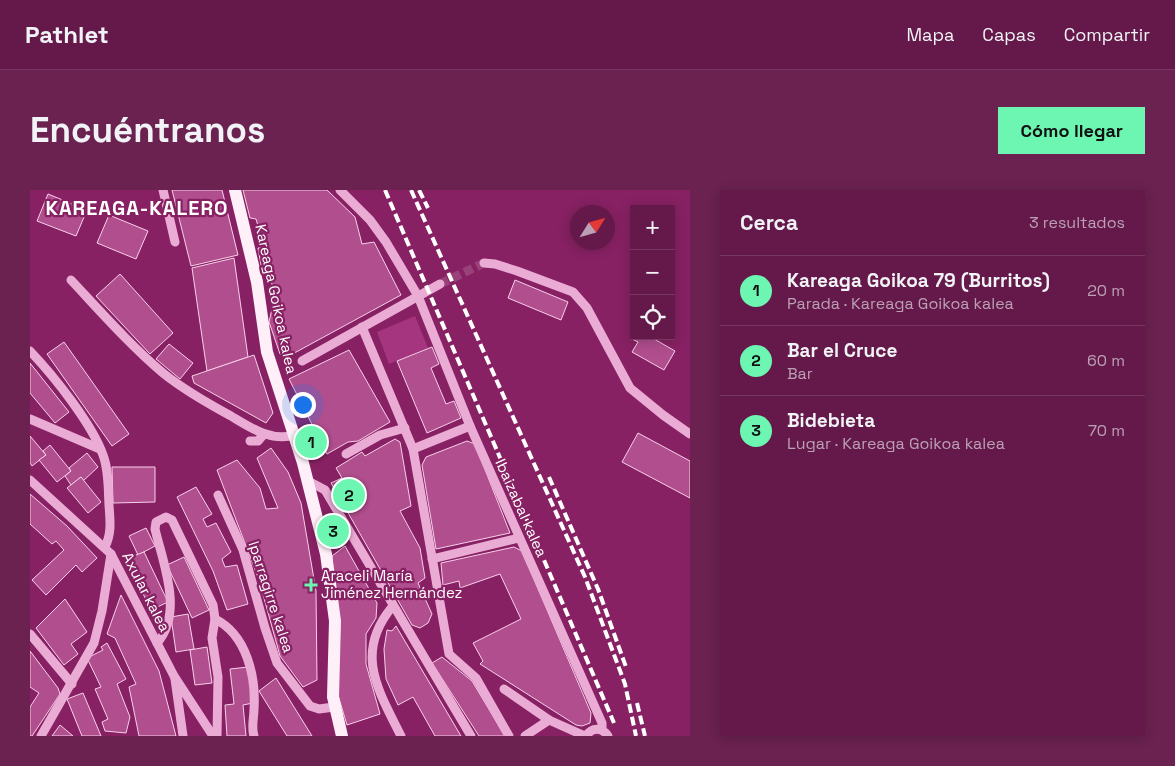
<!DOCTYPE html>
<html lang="es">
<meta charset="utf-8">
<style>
:root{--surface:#65194a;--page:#6b2251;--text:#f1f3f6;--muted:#bca0b5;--line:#793862;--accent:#6df6b2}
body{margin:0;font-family:"Space Grotesk",sans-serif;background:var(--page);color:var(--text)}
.controls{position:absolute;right:15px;top:15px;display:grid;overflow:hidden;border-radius:0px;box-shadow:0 2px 12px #0003}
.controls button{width:45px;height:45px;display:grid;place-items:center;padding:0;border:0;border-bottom:1px solid var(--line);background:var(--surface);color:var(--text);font:25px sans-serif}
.compass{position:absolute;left:540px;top:15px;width:45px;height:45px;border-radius:50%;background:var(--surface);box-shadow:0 2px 12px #0003;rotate:53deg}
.you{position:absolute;left:272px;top:214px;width:18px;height:18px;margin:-12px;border:4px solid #fff;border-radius:50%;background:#1a73e8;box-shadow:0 0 0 8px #1a73e833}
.badge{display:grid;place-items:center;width:32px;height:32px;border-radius:50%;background:var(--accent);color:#111;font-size:16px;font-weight:700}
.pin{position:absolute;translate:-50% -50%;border:2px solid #fff;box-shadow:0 1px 5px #0006}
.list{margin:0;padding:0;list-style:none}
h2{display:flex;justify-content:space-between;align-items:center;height:65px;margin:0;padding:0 20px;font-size:21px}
h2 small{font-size:16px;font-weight:400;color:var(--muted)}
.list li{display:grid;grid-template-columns:32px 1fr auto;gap:15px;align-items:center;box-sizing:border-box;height:70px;padding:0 20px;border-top:1px solid var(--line)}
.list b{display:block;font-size:19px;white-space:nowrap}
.list p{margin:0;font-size:16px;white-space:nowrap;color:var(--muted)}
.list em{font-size:16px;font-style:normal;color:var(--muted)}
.icon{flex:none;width:28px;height:28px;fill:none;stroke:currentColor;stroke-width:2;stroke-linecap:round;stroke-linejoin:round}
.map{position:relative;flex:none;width:660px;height:546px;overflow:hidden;border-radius:0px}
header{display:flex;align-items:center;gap:30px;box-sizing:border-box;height:70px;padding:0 25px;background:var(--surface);border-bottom:1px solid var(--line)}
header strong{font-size:24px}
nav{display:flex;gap:28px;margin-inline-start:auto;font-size:18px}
.intro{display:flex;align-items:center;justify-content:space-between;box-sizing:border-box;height:120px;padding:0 30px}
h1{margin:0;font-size:35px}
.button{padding:12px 22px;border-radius:0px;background:var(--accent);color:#111;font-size:18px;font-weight:700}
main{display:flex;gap:30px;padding:0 30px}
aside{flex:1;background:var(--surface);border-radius:0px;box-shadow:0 2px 12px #0003}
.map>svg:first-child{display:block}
.green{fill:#a4357e}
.building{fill:#b14e8e;stroke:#f7d0ea}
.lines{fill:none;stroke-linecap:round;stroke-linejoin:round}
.minor-tunnel{stroke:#99427a;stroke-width:9;stroke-dasharray:9 4.5;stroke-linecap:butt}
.minor{stroke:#eaacd4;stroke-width:9}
.major{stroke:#feeff8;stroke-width:12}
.rail{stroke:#fff;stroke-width:4;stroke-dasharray:9 4;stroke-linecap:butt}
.poi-dot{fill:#6df6b2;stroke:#872163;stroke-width:2}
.labels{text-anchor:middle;stroke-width:4.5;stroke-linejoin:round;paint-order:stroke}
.street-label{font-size:15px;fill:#fff;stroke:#872163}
.poi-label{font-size:15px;fill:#fff;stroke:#872163;text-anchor:start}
.district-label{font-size:20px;font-weight:bold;letter-spacing:1px;fill:#fff;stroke:#872163}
</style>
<header>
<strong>Pathlet</strong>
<nav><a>Mapa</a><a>Capas</a><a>Compartir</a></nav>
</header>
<div class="intro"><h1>Encuéntranos</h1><a class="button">Cómo llegar</a></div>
<main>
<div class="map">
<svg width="660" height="546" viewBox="0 0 660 546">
<rect width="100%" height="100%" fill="#872163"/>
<!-- green -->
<polygon class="green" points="385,126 398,158 359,174 347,142"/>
<!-- building -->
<g class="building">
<polygon points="142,0 192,0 208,65 161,76"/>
<polygon points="213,0 297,0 325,27 332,54 344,52 371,105 257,167 250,164 239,132 245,106 237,75 231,75 228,58 234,57 226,29 220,28"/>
<polygon points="18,4 57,20 46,46 7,31"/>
<polygon points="79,25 118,41 106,69 67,53"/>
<polygon points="204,68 218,167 177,181 162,78"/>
<polygon points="90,84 143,143 120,164 66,106"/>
<polygon points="485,90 538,112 531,130 478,108"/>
<polygon points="604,146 619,146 645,161 634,180 602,162 608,152 602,149"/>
<polygon points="34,152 99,244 82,256 17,164"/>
<polygon points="139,154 163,173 150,189 126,169"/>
<polygon points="402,157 409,174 401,178 416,214 424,211 431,228 397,243 367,171"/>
<polygon points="319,160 360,232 328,251 318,252 297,264 259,189"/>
<polygon points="224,165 243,223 236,233 164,193 162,186"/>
<polygon points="0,173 39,222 25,233 0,203"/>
<polygon points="608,243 660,271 660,308 592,272"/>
<polygon points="0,246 16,265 2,276 0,273"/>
<polygon points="365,249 370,252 381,316 370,321 390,358 395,388 388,393 402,424 398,433 390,438 382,435 301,293 312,288 306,278 332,262 335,266"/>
<polygon points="437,251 445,254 480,343 406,359 392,275 396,267"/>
<polygon points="20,255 41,281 27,292 9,270 16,265 13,261"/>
<polygon points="241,258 258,282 271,313 286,401 287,490 273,497 250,466 229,390 187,280 207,270 230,298 236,319 248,318 227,268"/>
<polygon points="57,263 68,277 53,291 51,287 41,295 35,286 41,281 39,278"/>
<polygon points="82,277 125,277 125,312 83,313"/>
<polygon points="51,287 71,312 58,323 37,298"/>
<polygon points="166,297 182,324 173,329 177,337 186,333 201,362 192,369 195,377 207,375 218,414 197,420 183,381 147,307"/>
<polygon points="0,304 37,336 67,368 52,382 46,375 16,405 2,390 34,360 26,351 22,354 0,334"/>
<polygon points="116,338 125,356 108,365 99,346"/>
<polygon points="315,356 347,413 346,428 336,444 336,474 350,524 317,535 308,505 302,366"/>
<polygon points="484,357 492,361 561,523 560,533 552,536 546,535 450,474 453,471 443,453 491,429 470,384 430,398 429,391 413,395 411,373"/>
<polygon points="114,362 138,412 121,420 96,369"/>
<polygon points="154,367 179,420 162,428 137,375"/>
<polygon points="91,405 129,481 146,546 109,546 99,497 106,494 85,448 77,444"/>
<polygon points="35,409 57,442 41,454 48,464 34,475 6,438"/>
<polygon points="158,424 164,459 146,462 141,427"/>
<polygon points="366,436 431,546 405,546 383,507 368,515 356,489 354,459 357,440 362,441"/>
<polygon points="77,453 96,489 87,494 100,527 96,543 75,541 72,532 78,529 65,499 71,497 57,468 73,460 71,457"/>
<polygon points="177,457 182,493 165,495 160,460"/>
<polygon points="0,461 28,498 30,504 2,546 0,546 0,517 9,503 0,497"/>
<polygon points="412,467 442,491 475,546 449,546 402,473"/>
<polygon points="218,477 223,513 213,515 216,546 197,546 195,515 204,514 200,479"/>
<polygon points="246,488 282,546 257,546 229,501"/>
<polygon points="53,503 71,546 52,546 37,509"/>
<polygon points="30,535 43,546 22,546"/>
</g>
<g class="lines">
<!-- minor-tunnel -->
<polyline class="minor-tunnel" points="410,94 454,73"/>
<!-- minor -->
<g class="minor">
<polyline points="133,0 145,52"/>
<polyline points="310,0 340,30 356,52 388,106 440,236 572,533 572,539"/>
<polyline points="454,73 465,74 487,81 543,102 557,118 600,198 633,225 660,244"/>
<path d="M41 90C71 122 100 155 133 183 154 200 177 213 201 226 221 238 241 252 265 245"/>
<polyline points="332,137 383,259 419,464 446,488 479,546"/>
<path d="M0 161C24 186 62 234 73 265 79 281 78 299 79 315 80 330 82 343 75 357"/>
<polyline points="272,171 410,94"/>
<polyline points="0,229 70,259"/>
<polyline points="220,251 228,251 234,244"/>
<polyline points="383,259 440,236"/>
<polyline points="316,264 350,245 375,238"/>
<polyline points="0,290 81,364 144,486 183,546"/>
<polyline points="278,291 295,300 441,546"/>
<polyline points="188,305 213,360 235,438 247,473 280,516 289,519 304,517"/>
<polyline points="402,369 489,348"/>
<path d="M362 417C324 463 348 500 371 546"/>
<path d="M185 429C217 445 226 487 224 519 224 528 221 537 224 546"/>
<polyline points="0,444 42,494"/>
<path d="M127 453C154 423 133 373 125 339L126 332 136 327 142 330 183 415 185 429 182 448 188 487 187 546"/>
<polyline points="145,489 153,546"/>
<polyline points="474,499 519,530 555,546"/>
<polyline points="11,546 64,453 72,421 81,364"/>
<polyline points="495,546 519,530"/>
<path d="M556 546C562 537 572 537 578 546"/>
</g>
<!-- major -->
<polyline class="major" points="205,0 227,92 237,162 273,273 296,364 305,431 303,507 312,546"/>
<!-- rail -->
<g class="rail">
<polyline points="355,0 584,533"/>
<polyline points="381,0 555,387 595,494 606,546"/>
<polyline points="389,0 398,18"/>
<polyline points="519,287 568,399 596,477"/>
<polyline points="607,513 615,546"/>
</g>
</g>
<!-- markers -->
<path class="poi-dot" d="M278.5 387.5h5v5h5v5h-5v5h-5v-5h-5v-5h5z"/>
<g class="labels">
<!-- street labels -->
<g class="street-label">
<text transform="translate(246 109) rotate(78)" y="5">Kareaga Goikoa kalea</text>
<text transform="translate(491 318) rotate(66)" y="5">Ibaizabal kalea</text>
<text transform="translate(116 402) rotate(63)" y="5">Axular kalea</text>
<text transform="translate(241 407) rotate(72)" y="5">Iparragirre kalea</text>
</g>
<!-- poi labels -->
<g class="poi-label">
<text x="291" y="391">Araceli María<tspan x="291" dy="17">Jiménez Hernández</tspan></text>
</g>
<!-- district labels -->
<g class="district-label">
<text x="107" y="25">KAREAGA-KALERO</text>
</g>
</g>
</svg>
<div class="controls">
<button>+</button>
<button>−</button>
<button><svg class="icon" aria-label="locate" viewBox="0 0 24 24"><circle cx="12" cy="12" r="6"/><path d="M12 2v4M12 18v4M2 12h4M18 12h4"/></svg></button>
</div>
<svg class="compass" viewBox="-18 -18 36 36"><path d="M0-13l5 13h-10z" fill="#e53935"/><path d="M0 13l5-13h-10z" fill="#bca0b5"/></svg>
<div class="you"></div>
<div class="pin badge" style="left:281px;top:252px">1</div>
<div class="pin badge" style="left:319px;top:305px">2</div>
<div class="pin badge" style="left:303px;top:341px">3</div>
</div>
<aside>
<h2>Cerca<small>3 resultados</small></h2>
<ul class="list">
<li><span class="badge">1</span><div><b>Kareaga Goikoa 79 (Burritos)</b><p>Parada · Kareaga Goikoa kalea</p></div><em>20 m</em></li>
<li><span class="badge">2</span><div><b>Bar el Cruce</b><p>Bar</p></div><em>60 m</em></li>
<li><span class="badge">3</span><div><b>Bidebieta</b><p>Lugar · Kareaga Goikoa kalea</p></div><em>70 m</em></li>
</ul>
</aside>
</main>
